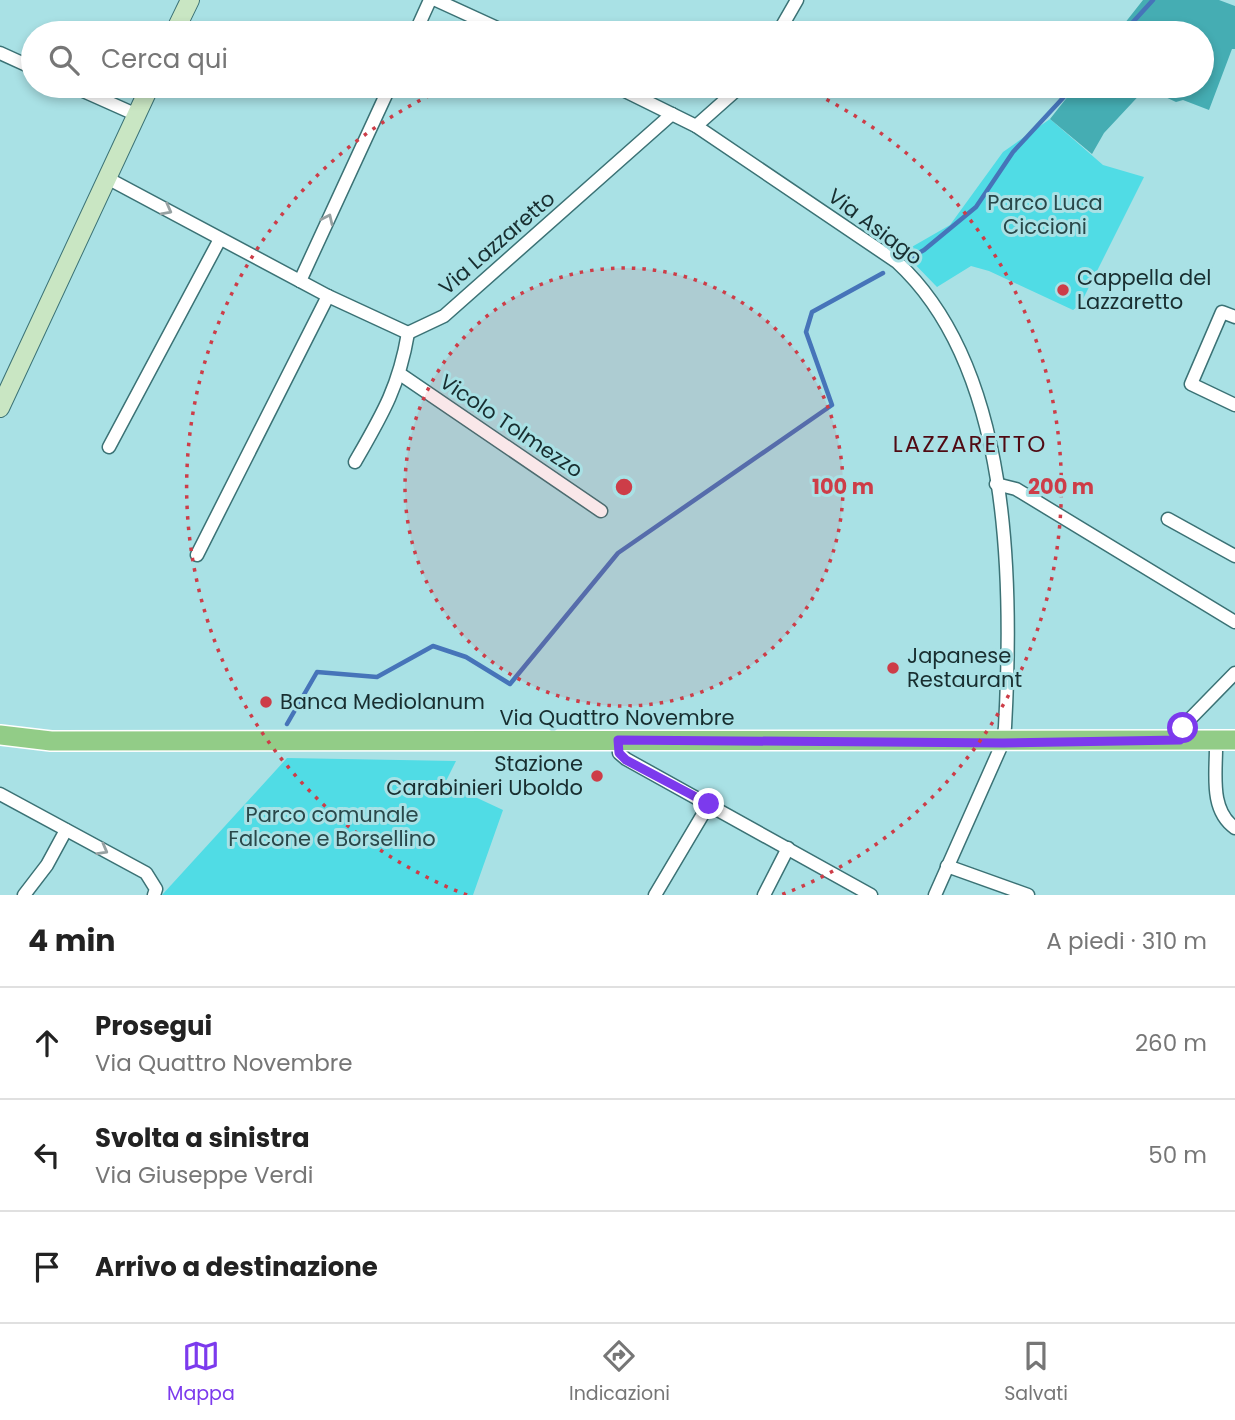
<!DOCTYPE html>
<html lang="it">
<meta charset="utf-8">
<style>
:root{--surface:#fff;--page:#f6f6f6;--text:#222;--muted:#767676;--line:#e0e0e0;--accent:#7c3aed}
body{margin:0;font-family:Poppins,sans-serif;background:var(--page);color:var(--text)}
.stop{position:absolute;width:21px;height:21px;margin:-16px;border:5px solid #7c3aed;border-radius:50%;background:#fff}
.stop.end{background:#7c3aed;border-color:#fff;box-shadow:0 2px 7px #0008}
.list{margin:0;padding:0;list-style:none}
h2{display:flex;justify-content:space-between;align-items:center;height:91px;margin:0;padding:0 28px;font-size:30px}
h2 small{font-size:23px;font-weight:400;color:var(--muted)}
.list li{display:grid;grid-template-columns:46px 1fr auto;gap:21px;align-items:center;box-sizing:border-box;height:112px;padding:0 28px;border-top:2px solid var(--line)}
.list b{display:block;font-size:26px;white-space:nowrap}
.list p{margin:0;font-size:23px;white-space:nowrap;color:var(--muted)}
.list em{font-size:23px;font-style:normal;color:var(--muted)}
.icon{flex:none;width:38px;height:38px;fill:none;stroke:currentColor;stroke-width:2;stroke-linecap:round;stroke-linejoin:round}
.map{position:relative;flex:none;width:1235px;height:895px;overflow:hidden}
.search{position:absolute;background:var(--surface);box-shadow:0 4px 10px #0003;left:21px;right:21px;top:21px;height:77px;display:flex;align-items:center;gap:18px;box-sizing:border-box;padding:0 24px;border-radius:38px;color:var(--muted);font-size:26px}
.sheet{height:427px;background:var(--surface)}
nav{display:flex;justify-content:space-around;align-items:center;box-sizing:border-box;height:98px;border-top:2px solid var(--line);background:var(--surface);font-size:19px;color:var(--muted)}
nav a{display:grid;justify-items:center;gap:4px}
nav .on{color:var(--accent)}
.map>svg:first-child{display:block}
.green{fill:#50dce5}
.forest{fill:#45adb3}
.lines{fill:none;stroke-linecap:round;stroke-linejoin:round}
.stream{stroke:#4674b9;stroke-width:4.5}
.street-casing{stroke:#3b7275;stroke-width:15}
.secondary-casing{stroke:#3b7275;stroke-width:20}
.primary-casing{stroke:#fff;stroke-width:22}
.street{stroke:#fff;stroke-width:12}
.secondary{stroke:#c9e6c3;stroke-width:18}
.primary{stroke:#92cc87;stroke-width:19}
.oneway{stroke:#97a1a2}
.route{stroke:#7c3aed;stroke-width:9}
.ring{fill:none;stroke:#cd3d48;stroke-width:3.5;stroke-dasharray:3.5 7}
.poi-dot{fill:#cd3d48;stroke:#a9e1e5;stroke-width:2.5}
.labels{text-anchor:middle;stroke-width:6;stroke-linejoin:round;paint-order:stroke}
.park-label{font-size:21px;fill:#29484a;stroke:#a9e1e5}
.street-label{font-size:21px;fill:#182e30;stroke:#a9e1e5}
.poi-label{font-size:21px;fill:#182e30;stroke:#a9e1e5;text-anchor:start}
.neighbourhood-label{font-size:23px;letter-spacing:2px;fill:#500a13;stroke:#a9e1e5}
.centre{fill:#cd3d48;stroke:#a9e1e5;stroke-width:3.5}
.ring-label{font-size:21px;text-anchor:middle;font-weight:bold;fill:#cd3d48;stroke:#a9e1e5;stroke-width:6;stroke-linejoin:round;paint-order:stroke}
</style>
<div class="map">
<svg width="1235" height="895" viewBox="0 0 1235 895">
<rect width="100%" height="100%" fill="#a9e1e5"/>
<!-- green -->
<g class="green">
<polygon points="1050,119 1103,165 1144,177 1080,305 1073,310 989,271 971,266 937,287 903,252 950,225 1003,152"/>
<polygon points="287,758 456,761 445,783 503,810 473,895 162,895"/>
</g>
<!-- forest -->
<polygon class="forest" points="1143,0 1219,0 1235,6 1235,49 1232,49 1209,110 1183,100 1176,102 1146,88 1104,133 1092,154 1050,119 1076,86 1202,86 1202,33 1117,33"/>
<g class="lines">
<!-- stream -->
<g class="stream">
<polyline points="1123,33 1153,0"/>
<polyline points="910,258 924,250 976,207 1013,152 1074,86"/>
<polyline points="287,724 317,672 377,677 433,646 466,657 510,684 618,553 832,405 806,332 812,312 883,273"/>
</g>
<defs>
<g id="street">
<polyline points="436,0 508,33"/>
<polyline points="415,33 430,0"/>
<polyline points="778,33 797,0"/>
<polyline points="0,53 33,68"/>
<polyline points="72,86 137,115"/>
<path d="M615 86 696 126 897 262C1012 368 1013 583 1005 727L1003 742 935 895"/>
<polyline points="696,126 741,86"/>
<polyline points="107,178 328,296 408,333 444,316 672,114"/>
<polyline points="300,281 390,86"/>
<polyline points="1235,317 1222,312 1191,384 1235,405"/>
<polyline points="400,374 601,511"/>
<polyline points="109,447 220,239"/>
<path d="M355 462C382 415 399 387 408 333"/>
<polyline points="996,484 1016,489 1235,622"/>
<polyline points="1168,519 1235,556"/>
<polyline points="197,555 328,296"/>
<polyline points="618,740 619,753 626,759 871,895"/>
<polyline points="1180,740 1189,720 1235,673"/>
<path d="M1216 740C1217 770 1208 809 1235 828"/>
<polyline points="0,794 146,873 156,889 154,895"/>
<polyline points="947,866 1028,895"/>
<polyline points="24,895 47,865 66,830"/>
<polyline points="655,895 709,804"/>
<polyline points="764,895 788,848"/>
</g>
<g id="secondary">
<polyline points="174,33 190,0"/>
<polyline points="0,408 150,86"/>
</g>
<polyline id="primary" points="0,735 51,741 1235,740"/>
</defs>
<!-- street casing -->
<use href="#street" class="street-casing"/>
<!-- secondary casing -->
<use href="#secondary" class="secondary-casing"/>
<!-- primary casing -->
<use href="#primary" class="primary-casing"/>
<!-- street -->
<use href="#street" class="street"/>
<!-- secondary -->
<use href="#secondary" class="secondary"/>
<!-- primary -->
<use href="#primary" class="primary"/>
</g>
<!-- one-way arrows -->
<defs><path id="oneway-chevron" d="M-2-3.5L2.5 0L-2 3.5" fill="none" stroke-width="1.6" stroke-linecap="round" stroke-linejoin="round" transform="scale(1.75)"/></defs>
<g class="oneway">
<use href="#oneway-chevron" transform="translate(167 210) rotate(28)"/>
<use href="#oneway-chevron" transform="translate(328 219) rotate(-65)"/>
<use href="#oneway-chevron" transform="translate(103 850) rotate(29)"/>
</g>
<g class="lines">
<!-- route -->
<polyline class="route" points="709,804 626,760 619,753 618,740 1003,743 1180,740 1183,728"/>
</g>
<!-- distance rings -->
<circle cx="624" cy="487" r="219" fill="#cd3d48" fill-opacity=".12"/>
<g class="ring">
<circle cx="624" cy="487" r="219"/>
<path d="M467 895A437 437 0 0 1 450 86M798 86A437 437 0 0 1 781 895"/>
</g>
<!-- markers -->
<g class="poi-dot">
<circle cx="1063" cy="290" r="7"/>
<circle cx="893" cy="668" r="7"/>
<circle cx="266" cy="702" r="7"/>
<circle cx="597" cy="776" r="7"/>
</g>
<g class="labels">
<!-- park labels -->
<g class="park-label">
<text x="1045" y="210">Parco Luca<tspan x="1045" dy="24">Ciccioni</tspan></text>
<text x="332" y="822">Parco comunale<tspan x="332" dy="24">Falcone e Borsellino</tspan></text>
</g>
<!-- street labels -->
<g class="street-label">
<text transform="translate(875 227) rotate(37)" y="7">Via Asiago</text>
<text transform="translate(497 243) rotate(-41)" y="7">Via Lazzaretto</text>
<text transform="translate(511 426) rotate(34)" y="7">Vicolo Tolmezzo</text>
<text x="617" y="725">Via Quattro Novembre</text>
</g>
<!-- poi labels -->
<g class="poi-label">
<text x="1077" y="285">Cappella del<tspan x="1077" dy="24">Lazzaretto</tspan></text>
<text x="907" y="663">Japanese<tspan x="907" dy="24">Restaurant</tspan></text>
<text x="280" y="709">Banca Mediolanum</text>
<text x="583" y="771" text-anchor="end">Stazione<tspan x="583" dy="24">Carabinieri Uboldo</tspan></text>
</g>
<!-- neighbourhood labels -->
<g class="neighbourhood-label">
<text x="970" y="452">LAZZARETTO</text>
</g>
</g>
<circle cx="624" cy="487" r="10" class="centre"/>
<g class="ring-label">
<text x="843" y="494">100 m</text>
<text x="1061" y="494">200 m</text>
</g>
</svg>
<div class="stop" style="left:1183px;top:728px"></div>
<div class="stop end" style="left:709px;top:804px"></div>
<div class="search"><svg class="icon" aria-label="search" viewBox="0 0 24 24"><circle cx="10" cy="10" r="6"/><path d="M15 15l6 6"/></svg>Cerca qui</div>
</div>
<section class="sheet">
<h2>4 min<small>A piedi · 310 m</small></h2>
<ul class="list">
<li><svg class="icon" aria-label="ahead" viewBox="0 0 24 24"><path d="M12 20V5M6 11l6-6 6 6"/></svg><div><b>Prosegui</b><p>Via Quattro Novembre</p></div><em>260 m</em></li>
<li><svg class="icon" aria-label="left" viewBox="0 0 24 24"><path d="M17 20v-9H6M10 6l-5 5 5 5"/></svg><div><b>Svolta a sinistra</b><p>Via Giuseppe Verdi</p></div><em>50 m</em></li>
<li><svg class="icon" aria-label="arrive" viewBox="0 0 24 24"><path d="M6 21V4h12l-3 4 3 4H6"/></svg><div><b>Arrivo a destinazione</b></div></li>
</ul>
</section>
<nav>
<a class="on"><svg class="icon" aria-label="map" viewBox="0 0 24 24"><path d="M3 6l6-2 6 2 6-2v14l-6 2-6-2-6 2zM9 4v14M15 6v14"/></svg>Mappa</a>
<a><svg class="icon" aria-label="directions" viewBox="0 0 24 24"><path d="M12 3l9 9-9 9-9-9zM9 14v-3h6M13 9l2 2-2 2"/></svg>Indicazioni</a>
<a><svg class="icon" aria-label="saved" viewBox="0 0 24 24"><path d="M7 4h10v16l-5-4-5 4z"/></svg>Salvati</a>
</nav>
